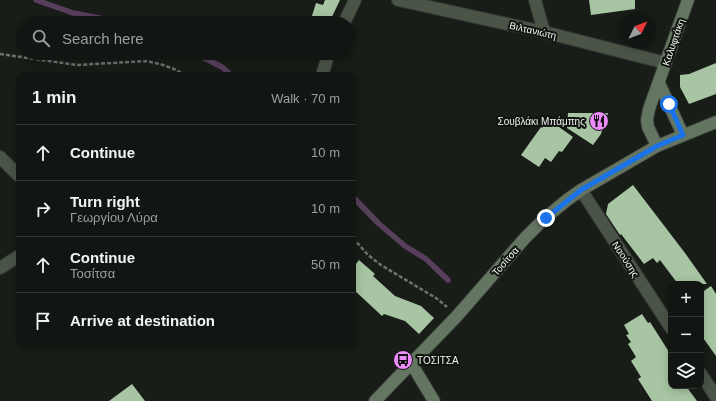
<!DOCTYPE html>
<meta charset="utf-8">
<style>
:root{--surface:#121612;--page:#1b1f1b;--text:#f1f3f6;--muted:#9c9f9f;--line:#313532}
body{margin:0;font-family:Arial,sans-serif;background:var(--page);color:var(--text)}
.controls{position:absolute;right:12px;bottom:12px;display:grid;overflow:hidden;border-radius:8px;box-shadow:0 2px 10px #0003}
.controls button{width:36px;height:36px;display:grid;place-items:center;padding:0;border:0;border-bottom:1px solid var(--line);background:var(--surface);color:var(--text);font:20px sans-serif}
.compass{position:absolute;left:620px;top:12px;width:36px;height:36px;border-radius:50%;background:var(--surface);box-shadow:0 2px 10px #0003;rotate:47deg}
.stop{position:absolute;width:12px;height:12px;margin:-9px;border:3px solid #1a73e8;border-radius:50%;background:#fff}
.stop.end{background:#1a73e8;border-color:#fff;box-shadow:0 1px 4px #0008}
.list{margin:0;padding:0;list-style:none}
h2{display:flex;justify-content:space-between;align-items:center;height:52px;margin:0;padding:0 16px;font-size:17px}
h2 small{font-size:13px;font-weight:400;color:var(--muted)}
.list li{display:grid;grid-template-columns:26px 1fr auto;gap:12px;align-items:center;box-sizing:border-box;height:56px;padding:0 16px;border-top:1px solid var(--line)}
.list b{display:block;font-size:15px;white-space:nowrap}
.list p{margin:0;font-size:13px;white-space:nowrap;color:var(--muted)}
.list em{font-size:13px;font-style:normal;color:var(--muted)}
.icon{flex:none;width:22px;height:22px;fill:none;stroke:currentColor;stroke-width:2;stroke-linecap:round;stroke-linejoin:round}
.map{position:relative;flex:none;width:716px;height:401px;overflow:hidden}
.search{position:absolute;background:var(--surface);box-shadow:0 2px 10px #0003;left:16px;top:16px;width:340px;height:44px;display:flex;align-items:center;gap:10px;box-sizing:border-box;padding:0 14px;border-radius:22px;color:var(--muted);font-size:15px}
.panel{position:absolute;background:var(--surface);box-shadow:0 2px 10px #0003;left:16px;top:72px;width:340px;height:276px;border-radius:8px}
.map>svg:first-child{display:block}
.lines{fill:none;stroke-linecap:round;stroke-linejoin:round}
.stream{stroke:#583f5c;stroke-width:5.5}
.building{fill:#a7c5a3}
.street-casing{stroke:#323732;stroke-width:14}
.secondary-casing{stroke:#323732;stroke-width:14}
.path{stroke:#6f736f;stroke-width:2.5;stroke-dasharray:4 2;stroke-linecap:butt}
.street{stroke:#4a5548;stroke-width:12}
.secondary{stroke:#647661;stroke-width:12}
.route{stroke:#1a73e8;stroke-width:5}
.labels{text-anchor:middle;stroke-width:4;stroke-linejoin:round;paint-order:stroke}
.street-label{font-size:10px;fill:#f1f4f0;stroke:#10140f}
.poi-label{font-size:10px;fill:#f1f4f0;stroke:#10140f;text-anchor:end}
</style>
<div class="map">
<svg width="716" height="401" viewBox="0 0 716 401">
<rect width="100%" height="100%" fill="#181d18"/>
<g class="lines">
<!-- stream -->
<g class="stream">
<polyline points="36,0 73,13 125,23"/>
<polyline points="194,53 222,67 231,75"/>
<polyline points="353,197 378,223 405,246 426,259 448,280"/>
</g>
</g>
<!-- building -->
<g class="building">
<polygon points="325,0 340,0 329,23 311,19 316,3 323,5"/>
<polygon points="589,0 635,0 635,9 591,15"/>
<polygon points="716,63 716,94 689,104 680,87 680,75 689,74"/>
<polygon points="568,113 608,113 601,134 593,145 567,128"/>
<polygon points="548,119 573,137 562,152 559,151 551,162 545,158 539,167 521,155 541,127 542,128"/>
<polygon points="633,185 685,253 707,284 678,284 660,260 657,263 653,258 644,264 621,234 620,235 606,214 608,204"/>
<polygon points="359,260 375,274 373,276 395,296 421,306 434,318 419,334 405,321 384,314 382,316 353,289 353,268"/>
<polygon points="711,286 716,294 716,356 701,335 701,293"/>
<polygon points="642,314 648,323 650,322 671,355 671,386 686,386 697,401 652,401 638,379 641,377 631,361 636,357 628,344 631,342 626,335 629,334 624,325"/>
<polygon points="132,384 145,401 109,401"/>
</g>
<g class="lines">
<defs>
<g id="street">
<polyline points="398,0 544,32 666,63"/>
<polyline points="535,0 544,32"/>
<polyline points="344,23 355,0"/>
<polyline points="323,72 329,53"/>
<polyline points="0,157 19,176"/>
<polyline points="581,190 671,328"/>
<polyline points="0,268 19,256"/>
<polyline points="701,374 716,397"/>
</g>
<g id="secondary">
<polyline points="659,83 683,135"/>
<polyline points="657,146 648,127 647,120 649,109 688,0"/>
<polyline points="411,363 434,401"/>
<polyline points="375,401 457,316 525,238 545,218 567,200 581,190 657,146 716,122"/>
</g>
</defs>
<!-- street casing -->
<use href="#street" class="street-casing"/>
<!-- secondary casing -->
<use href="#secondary" class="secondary-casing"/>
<!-- path -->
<g class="path">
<polyline points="0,54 77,65 146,61 160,64 174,69 185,75"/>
<polyline points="353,238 368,255 381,265 436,298 447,307"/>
</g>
<!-- street -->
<use href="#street" class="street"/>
<!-- secondary -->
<use href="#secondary" class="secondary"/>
</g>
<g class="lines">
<!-- route -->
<polyline class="route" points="546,218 581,190 657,146 683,135 669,104"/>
</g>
<!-- icons -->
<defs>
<symbol id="restaurant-disc" viewBox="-11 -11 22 22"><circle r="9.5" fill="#ec8cfa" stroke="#10140f"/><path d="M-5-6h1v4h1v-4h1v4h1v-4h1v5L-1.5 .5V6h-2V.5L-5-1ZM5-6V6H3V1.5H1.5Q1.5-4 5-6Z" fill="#111"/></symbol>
<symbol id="bus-disc" viewBox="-11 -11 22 22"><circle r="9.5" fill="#ec8cfa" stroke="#10140f"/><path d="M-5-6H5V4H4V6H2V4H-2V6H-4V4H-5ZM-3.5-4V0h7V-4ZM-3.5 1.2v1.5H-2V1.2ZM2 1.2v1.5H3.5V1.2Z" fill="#111"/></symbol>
</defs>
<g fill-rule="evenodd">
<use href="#restaurant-disc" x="588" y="110" width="22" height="22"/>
<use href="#bus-disc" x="392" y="349" width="22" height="22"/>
</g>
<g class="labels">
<!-- street labels -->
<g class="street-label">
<text transform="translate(533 30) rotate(13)" y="4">Βιλτανιώτη</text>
<text transform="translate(673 42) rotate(-71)" y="4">Καλυφτάκη</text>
<text transform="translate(626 259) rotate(57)" y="4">Ναούσης</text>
<text transform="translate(505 261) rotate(-49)" y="4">Τοσίτσα</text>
</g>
<!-- poi labels -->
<g class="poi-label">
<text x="585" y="125">Σουβλάκι Μπάμπης</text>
<text x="417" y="364" text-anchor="start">ΤΟΣΙΤΣΑ</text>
</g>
</g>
</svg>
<div class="controls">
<button>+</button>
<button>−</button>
<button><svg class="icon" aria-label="layers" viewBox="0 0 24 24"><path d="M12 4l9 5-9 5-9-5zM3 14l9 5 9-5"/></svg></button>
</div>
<svg class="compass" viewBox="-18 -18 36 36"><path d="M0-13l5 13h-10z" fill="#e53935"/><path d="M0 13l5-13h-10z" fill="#9c9f9f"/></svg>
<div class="stop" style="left:669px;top:104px"></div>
<div class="stop end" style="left:546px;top:218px"></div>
<div class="search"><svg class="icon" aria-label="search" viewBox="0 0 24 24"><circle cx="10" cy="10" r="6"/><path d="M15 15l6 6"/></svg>Search here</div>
<section class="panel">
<h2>1 min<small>Walk · 70 m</small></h2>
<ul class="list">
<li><svg class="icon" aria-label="ahead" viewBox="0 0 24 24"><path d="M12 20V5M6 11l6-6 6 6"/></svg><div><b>Continue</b></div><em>10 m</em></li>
<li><svg class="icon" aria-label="right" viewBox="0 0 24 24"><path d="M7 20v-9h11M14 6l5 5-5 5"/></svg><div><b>Turn right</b><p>Γεωργίου Λύρα</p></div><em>10 m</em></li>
<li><svg class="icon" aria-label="ahead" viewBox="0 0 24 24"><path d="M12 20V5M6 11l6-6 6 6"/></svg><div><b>Continue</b><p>Τοσίτσα</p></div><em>50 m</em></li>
<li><svg class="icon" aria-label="arrive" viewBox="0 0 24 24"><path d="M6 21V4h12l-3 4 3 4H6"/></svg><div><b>Arrive at destination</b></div></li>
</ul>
</section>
</div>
